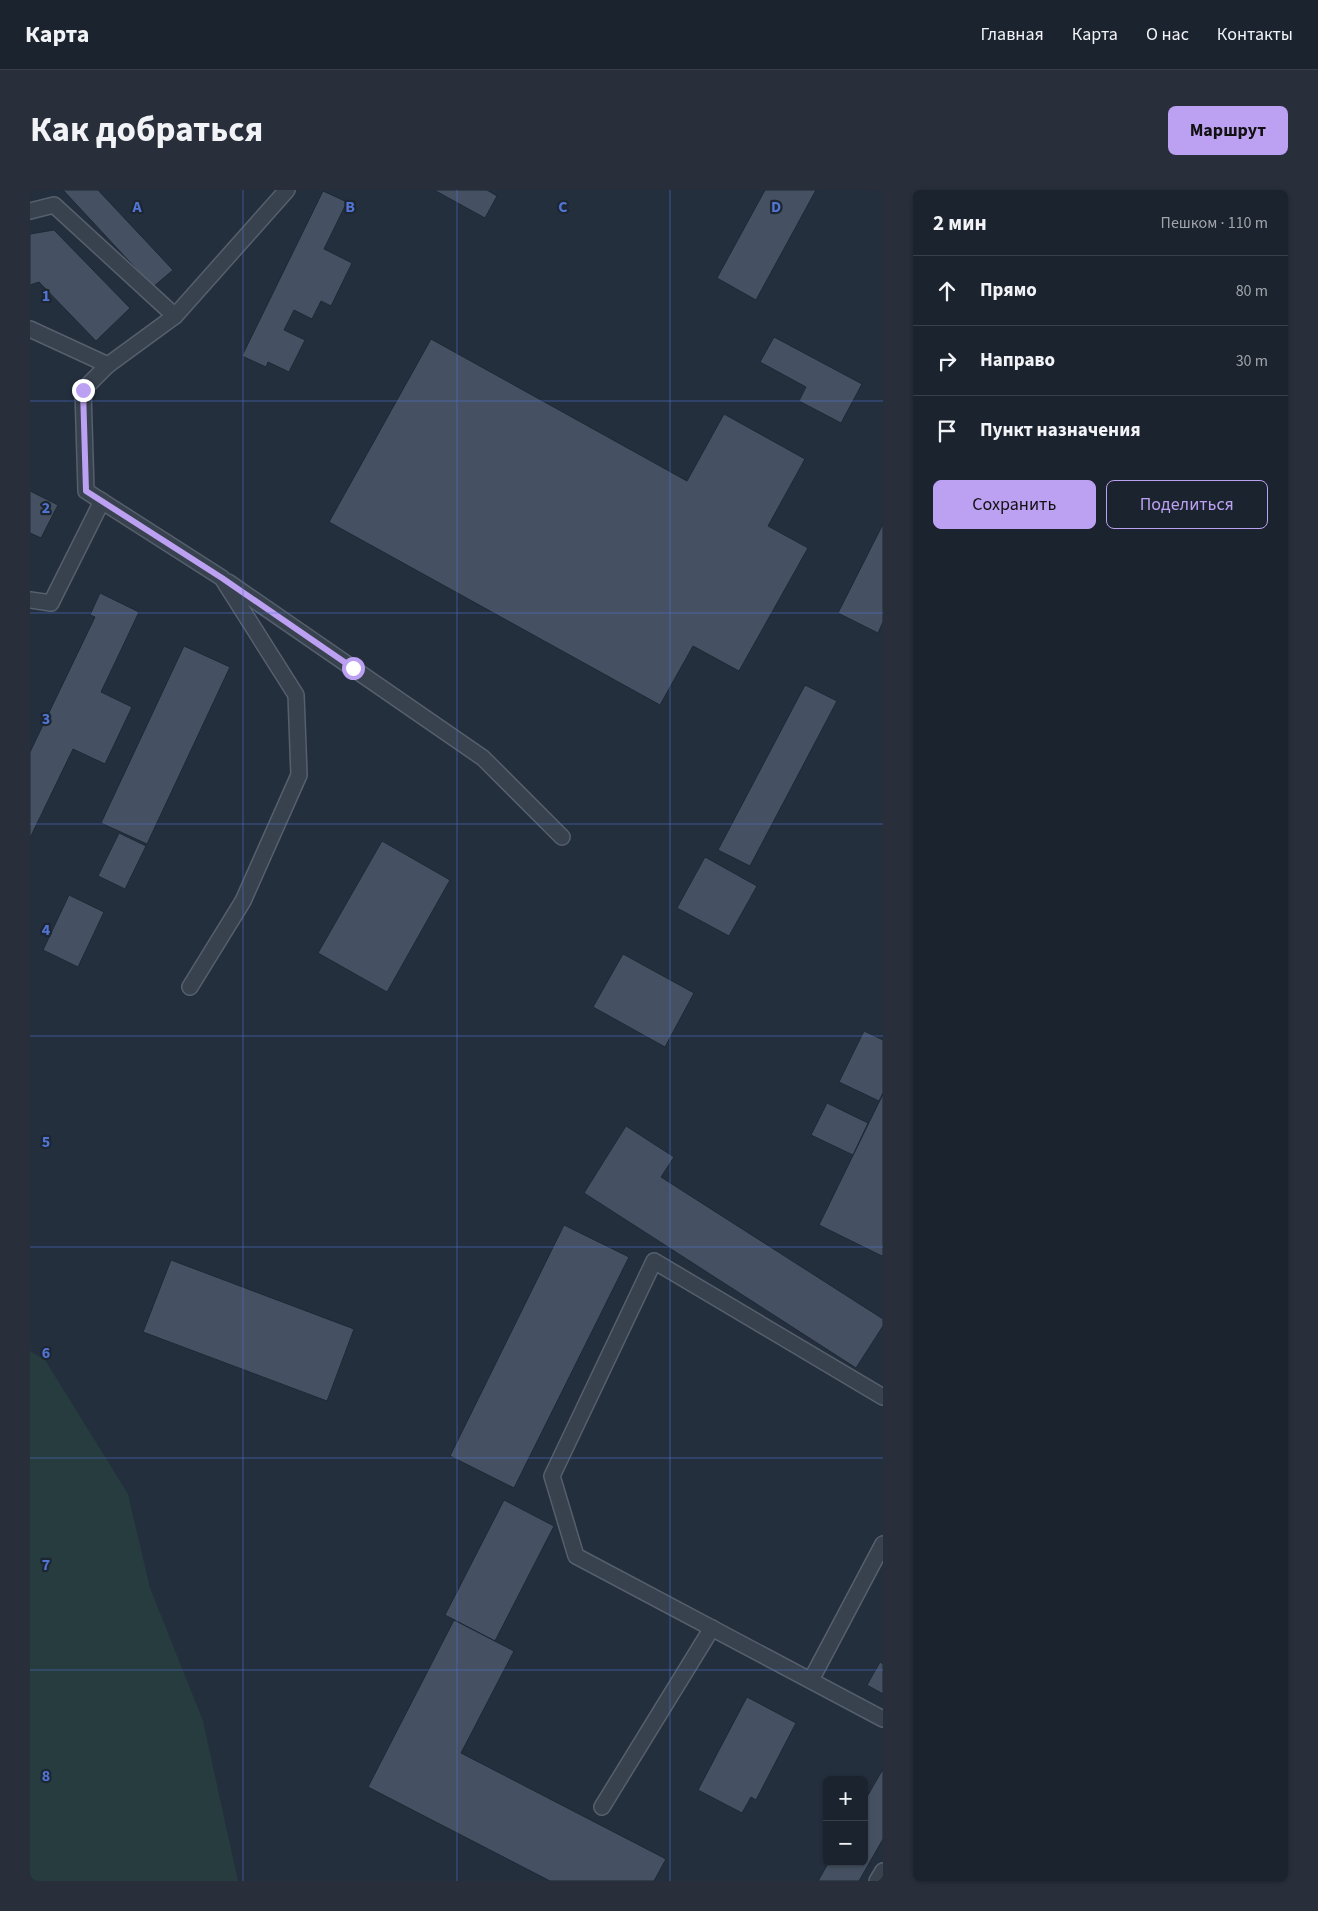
<!DOCTYPE html>
<html lang="ru">
<meta charset="utf-8">
<style>
:root{--surface:#1b232e;--page:#282f3a;--text:#f1f3f6;--muted:#a0a4aa;--line:#39404a;--accent:#bca0f2}
body{margin:0;font-family:"Source Sans 3",sans-serif;background:var(--page);color:var(--text)}
.controls{position:absolute;right:15px;bottom:15px;display:grid;overflow:hidden;border-radius:8px;box-shadow:0 1px 4px #0004}
.controls button{width:45px;height:45px;display:grid;place-items:center;padding:0;border:0;border-bottom:1px solid var(--line);background:var(--surface);color:var(--text);font:25px sans-serif}
.stop{position:absolute;width:15px;height:15px;margin:-11px;border:4px solid #bca0f2;border-radius:50%;background:#fff}
.stop.end{background:#bca0f2;border-color:#fff;box-shadow:0 1px 5px #0008}
.list{margin:0;padding:0;list-style:none}
h2{display:flex;justify-content:space-between;align-items:center;height:65px;margin:0;padding:0 20px;font-size:21px}
h2 small{font-size:16px;font-weight:400;color:var(--muted)}
.list li{display:grid;grid-template-columns:32px 1fr auto;gap:15px;align-items:center;box-sizing:border-box;height:70px;padding:0 20px;border-top:1px solid var(--line)}
.list b{display:block;font-size:19px;white-space:nowrap}
.list em{font-size:16px;font-style:normal;color:var(--muted)}
.actions{display:flex;gap:10px;padding:15px 20px}
.actions a{flex:1;padding:11px 0;border:1px solid var(--accent);border-radius:8px;text-align:center;font-size:18px;color:var(--accent)}
.actions .main{background:var(--accent);color:#111}
.icon{flex:none;width:28px;height:28px;fill:none;stroke:currentColor;stroke-width:2;stroke-linecap:round;stroke-linejoin:round}
.map{position:relative;flex:none;width:853px;height:1691px;overflow:hidden;border-radius:8px}
header{display:flex;align-items:center;gap:30px;box-sizing:border-box;height:70px;padding:0 25px;background:var(--surface);border-bottom:1px solid var(--line)}
header strong{font-size:24px}
nav{display:flex;gap:28px;margin-inline-start:auto;font-size:18px}
.intro{display:flex;align-items:center;justify-content:space-between;box-sizing:border-box;height:120px;padding:0 30px}
h1{margin:0;font-size:35px}
.button{padding:12px 22px;border-radius:8px;background:var(--accent);color:#111;font-size:18px;font-weight:700}
main{display:flex;gap:30px;padding:0 30px}
aside{flex:1;background:var(--surface);border-radius:8px;box-shadow:0 1px 4px #0004}
.map>svg:first-child{display:block}
.green{fill:#263c3f}
.building{fill:#455162;stroke:#1f2835}
.lines{fill:none;stroke-linecap:round;stroke-linejoin:round}
.lane-casing{stroke:#565f6c;stroke-width:18}
.lane{stroke:#38414e;stroke-width:15}
.route{stroke:#bca0f2;stroke-width:6}
.grid{fill:none;stroke:#5274d3;stroke-width:1;stroke-opacity:0.55}
.grid-label{font-size:16px;text-anchor:middle;font-weight:bold;fill:#5274d3;stroke:#1d2633;stroke-width:4.5;stroke-linejoin:round;paint-order:stroke}
</style>
<header>
<strong>Карта</strong>
<nav><a>Главная</a><a>Карта</a><a>О нас</a><a>Контакты</a></nav>
</header>
<div class="intro"><h1>Как добраться</h1><a class="button">Маршрут</a></div>
<main>
<div class="map">
<svg width="853" height="1691" viewBox="0 0 853 1691">
<rect width="100%" height="100%" fill="#242f3e"/>
<!-- green -->
<polygon class="green" points="0,1161 15,1170 98,1304 120,1398 173,1531 208,1691 0,1691"/>
<!-- building -->
<g class="building">
<polygon points="33,0 68,0 143,80 123,97"/>
<polygon points="404,0 457,0 467,6 455,28"/>
<polygon points="735,0 786,0 726,110 687,88"/>
<polygon points="293,1 317,12 294,59 322,73 301,116 291,111 282,129 264,120 254,140 275,150 259,182 238,172 236,177 212,166"/>
<polygon points="24,40 100,118 66,151 9,92 0,95 0,44"/>
<polygon points="744,147 832,194 811,233 769,211 776,197 730,172"/>
<polygon points="401,149 657,291 694,224 775,269 738,336 778,358 709,481 663,456 630,515 299,332"/>
<polygon points="0,301 28,315 11,348 0,343"/>
<polygon points="853,334 853,432 848,443 808,423"/>
<polygon points="70,403 109,422 71,502 102,517 75,574 43,559 0,648 0,562 65,427 60,425"/>
<polygon points="154,456 200,477 117,654 71,633"/>
<polygon points="775,495 807,511 720,676 688,660"/>
<polygon points="89,643 116,656 95,699 68,686"/>
<polygon points="352,651 420,690 357,802 288,763"/>
<polygon points="675,667 727,696 699,746 647,718"/>
<polygon points="39,705 74,722 48,777 13,760"/>
<polygon points="593,764 664,803 635,857 563,817"/>
<polygon points="834,841 853,850 853,903 849,911 809,892"/>
<polygon points="853,904 853,1065 852,1066 789,1035"/>
<polygon points="797,913 838,933 823,965 781,945"/>
<polygon points="596,936 644,967 631,987 853,1129 853,1136 826,1178 554,1003"/>
<polygon points="534,1035 599,1067 484,1298 420,1266"/>
<polygon points="141,1070 324,1139 297,1211 113,1142"/>
<polygon points="474,1310 524,1336 465,1451 415,1425"/>
<polygon points="424,1430 484,1461 431,1563 636,1669 624,1691 520,1691 338,1597"/>
<polygon points="850,1472 853,1474 853,1504 837,1495"/>
<polygon points="717,1507 766,1533 726,1610 721,1607 712,1623 668,1600"/>
<polygon points="853,1579 853,1649 829,1691 788,1691 799,1672 834,1672 834,1612"/>
</g>
<g class="lines">
<defs>
<g id="lane">
<polyline points="0,21 24,15 145,126"/>
<polyline points="0,139 78,175"/>
<polyline points="198,392 453,568 532,647"/>
<polyline points="0,410 21,413 72,311"/>
<polyline points="160,797 213,711 269,585 266,505 192,388 56,301 53,200 78,175 145,126 257,0"/>
<polyline points="853,1207 624,1071 522,1286 546,1366 853,1529"/>
<polyline points="781,1490 853,1354"/>
<polyline points="572,1617 682,1438"/>
<polyline points="847,1691 853,1681"/>
</g>
</defs>
<!-- lane casing -->
<use href="#lane" class="lane-casing"/>
<!-- lane -->
<use href="#lane" class="lane"/>
</g>
<g class="lines">
<!-- route -->
<polyline class="route" points="53,200 56,301 192,388 323,478"/>
</g>
<!-- grid -->
<path class="grid" d="M213 0V1691M427 0V1691M640 0V1691M0 211H853M0 423H853M0 634H853M0 846H853M0 1057H853M0 1268H853M0 1480H853"/>
<g class="grid-label">
<text x="107" y="22">A</text>
<text x="320" y="22">B</text>
<text x="533" y="22">C</text>
<text x="746" y="22">D</text>
<text x="16" y="111">1</text>
<text x="16" y="323">2</text>
<text x="16" y="534">3</text>
<text x="16" y="745">4</text>
<text x="16" y="957">5</text>
<text x="16" y="1168">6</text>
<text x="16" y="1380">7</text>
<text x="16" y="1591">8</text>
</g>
</svg>
<div class="controls">
<button>+</button>
<button>−</button>
</div>
<div class="stop" style="left:323px;top:478px"></div>
<div class="stop end" style="left:53px;top:200px"></div>
</div>
<aside>
<h2>2 мин<small>Пешком · 110 m</small></h2>
<ul class="list">
<li><svg class="icon" aria-label="ahead" viewBox="0 0 24 24"><path d="M12 20V5M6 11l6-6 6 6"/></svg><div><b>Прямо</b></div><em>80 m</em></li>
<li><svg class="icon" aria-label="right" viewBox="0 0 24 24"><path d="M7 20v-9h11M14 6l5 5-5 5"/></svg><div><b>Направо</b></div><em>30 m</em></li>
<li><svg class="icon" aria-label="arrive" viewBox="0 0 24 24"><path d="M6 21V4h12l-3 4 3 4H6"/></svg><div><b>Пункт назначения</b></div></li>
</ul>
<div class="actions"><a class="main">Сохранить</a><a>Поделиться</a></div>
</aside>
</main>
